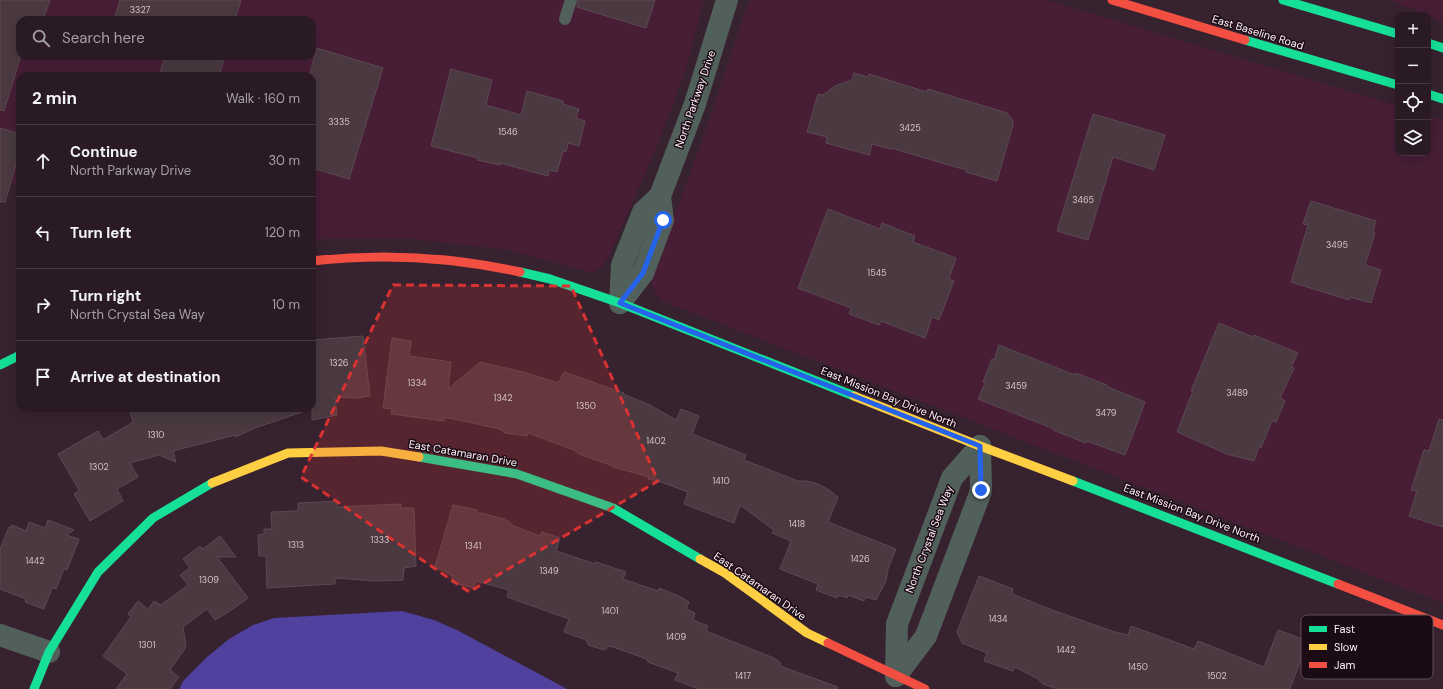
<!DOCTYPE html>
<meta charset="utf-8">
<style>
:root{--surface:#291a23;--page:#352730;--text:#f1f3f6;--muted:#a5a1a6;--line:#453841}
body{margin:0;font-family:"DM Sans",sans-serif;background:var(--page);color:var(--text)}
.controls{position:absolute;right:12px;top:12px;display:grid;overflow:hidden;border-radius:8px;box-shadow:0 4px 16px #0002}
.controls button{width:36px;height:36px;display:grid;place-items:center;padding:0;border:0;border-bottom:1px solid var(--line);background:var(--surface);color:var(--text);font:20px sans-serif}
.stop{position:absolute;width:12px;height:12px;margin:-9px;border:3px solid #2563eb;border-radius:50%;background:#fff}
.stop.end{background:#2563eb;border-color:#fff;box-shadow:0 1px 4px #0008}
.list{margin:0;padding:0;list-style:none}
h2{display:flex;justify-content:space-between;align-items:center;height:52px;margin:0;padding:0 16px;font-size:17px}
h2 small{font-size:13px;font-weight:400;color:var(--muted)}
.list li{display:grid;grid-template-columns:26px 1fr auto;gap:12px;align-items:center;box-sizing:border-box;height:72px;padding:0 16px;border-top:1px solid var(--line)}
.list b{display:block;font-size:15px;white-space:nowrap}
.list p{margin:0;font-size:13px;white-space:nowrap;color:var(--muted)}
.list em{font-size:13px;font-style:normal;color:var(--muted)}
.icon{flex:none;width:22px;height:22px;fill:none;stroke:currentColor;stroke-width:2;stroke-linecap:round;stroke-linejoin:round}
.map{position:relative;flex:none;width:1443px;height:689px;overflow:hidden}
.search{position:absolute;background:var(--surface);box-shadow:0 4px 16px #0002;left:16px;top:16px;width:300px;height:44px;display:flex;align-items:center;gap:10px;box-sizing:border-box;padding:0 14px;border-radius:12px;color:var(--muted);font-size:15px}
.panel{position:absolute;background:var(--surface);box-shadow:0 4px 16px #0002;left:16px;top:72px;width:300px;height:340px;border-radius:12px}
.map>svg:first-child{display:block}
.built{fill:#471e36;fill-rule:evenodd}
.water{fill:#51419f}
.building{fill:#4a3940;stroke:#5c4951}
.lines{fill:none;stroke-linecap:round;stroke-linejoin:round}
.lane{stroke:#52605b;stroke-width:12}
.street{stroke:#52605b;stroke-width:22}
.fast{stroke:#16e098;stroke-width:9}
.slow{stroke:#ffcf43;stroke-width:9}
.jam{stroke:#f24e42;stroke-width:9}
.route{stroke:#2563eb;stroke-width:5}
.marked{fill:#d83232;fill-opacity:0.2;stroke:#d83232;stroke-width:3;stroke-dasharray:8 5;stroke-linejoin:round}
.labels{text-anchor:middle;stroke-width:3;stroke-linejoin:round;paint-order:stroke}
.number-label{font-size:9px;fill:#d2c2c9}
.street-label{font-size:11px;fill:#ffeff7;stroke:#1b0b14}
.key{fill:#1b0b14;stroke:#5f4f58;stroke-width:1}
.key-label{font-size:11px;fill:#ffeff7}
</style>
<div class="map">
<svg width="1443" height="689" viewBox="0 0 1443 689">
<rect width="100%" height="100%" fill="#37222f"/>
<!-- built -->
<g class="built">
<path d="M0 0H704L687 66 659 142 609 256 602 266 593 273 509 250 413 239H324L312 240V76H20V186L0 180ZM20 20H312V56H20Z"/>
<polygon points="750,0 1047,0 1398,106 1398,153 1428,153 1428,115 1443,120 1443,603 662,301 655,292 651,281 654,272 702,141 744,15"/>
<polygon points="1391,0 1443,0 1443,23 1428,16 1428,15 1425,15"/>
</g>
<!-- water -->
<polygon class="water" points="402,611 434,620 457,630 567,689 179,689 184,680 207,657 229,639 253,625 274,618"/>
<!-- building -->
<g class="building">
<polygon points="0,0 50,0 43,20 20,20 20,59 4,111 0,110"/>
<polygon points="120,0 241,0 235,20 114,20"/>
<polygon points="578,0 655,0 646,28 577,7"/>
<polygon points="317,48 383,68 349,179 312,168 312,76 309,76"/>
<polygon points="165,56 225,56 219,76 159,76"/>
<polygon points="451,69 492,80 486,105 521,115 527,91 563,101 563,104 579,109 576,118 585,121 579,146 568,143 566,152 563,151 557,172 549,170 548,176 500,163 500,165 477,160 478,158 431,146"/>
<polygon points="854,73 868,77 869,74 927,92 928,89 1007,113 1013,121 1013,125 997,181 966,172 966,170 891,148 891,149 872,144 869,155 826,143 827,137 807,132 818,94 823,95 835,86 852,80"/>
<polygon points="1093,114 1165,135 1154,170 1113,157 1088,240 1057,231"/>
<polygon points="0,128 20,134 20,151 5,202 0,202"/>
<polygon points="1311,201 1376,221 1373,232 1375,233 1365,265 1381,270 1371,303 1350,297 1349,300 1291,282 1308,225 1303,224"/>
<polygon points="828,209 880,229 882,223 915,236 913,242 956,258 949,279 954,281 939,320 932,317 925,338 881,321 879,325 849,314 851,308 798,288"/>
<polygon points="1219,323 1253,337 1254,335 1298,353 1291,367 1294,368 1280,398 1285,401 1276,422 1272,421 1261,448 1259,447 1254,461 1227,454 1177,432 1193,391 1191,391"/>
<polygon points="363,336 370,396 357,398 335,397 337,415 312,420 312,340"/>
<polygon points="392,338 411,341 409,356 451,362 448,389 480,362 527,373 558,383 564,372 624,393 623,394 650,405 676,420 681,409 699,416 692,434 746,455 744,460 798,481 807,481 818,484 829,490 838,497 828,522 896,549 888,569 886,581 876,600 866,597 864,601 848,595 847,598 838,595 837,598 816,590 818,584 780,569 791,541 772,533 774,530 740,505 734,523 684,504 688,492 661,482 648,479 649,477 613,467 613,466 579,454 574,450 528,433 527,436 505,433 500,429 444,417 444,421 391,414 392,409 383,408"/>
<polygon points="999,345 1075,375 1076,373 1107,385 1106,386 1145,402 1125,455 1087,441 1086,443 1053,430 1054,429 978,399 985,383 983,382 992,359 994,360"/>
<polygon points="129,408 305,408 305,411 255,428 235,437 235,435 173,451 176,462 159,455 130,463 138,477 117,489 123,501 90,521 74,494 79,490 58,454 98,431 103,440 133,422"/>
<polygon points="1439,419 1443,420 1443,527 1409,516 1417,491 1411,490 1424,450 1429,451"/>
<polygon points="337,501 337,507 401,504 401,508 414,508 416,566 404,568 403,580 376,581 335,578 335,584 267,588 266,556 259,556 258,535 264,534 264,529 272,529 271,512 298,511 298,503"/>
<polygon points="453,505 477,510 477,512 504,519 511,523 511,525 540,536 542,532 560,538 556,551 595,564 596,562 626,572 623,579 658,591 659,588 679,596 689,602 686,609 695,613 693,620 708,626 706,631 774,658 781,663 780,666 838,687 837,689 699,689 675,680 678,673 648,662 647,659 610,646 604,650 588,645 586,640 564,632 569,619 507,597 509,590 476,581 474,588 451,582 453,576 435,567"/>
<polygon points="48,520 74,530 66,535 79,539 67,570 64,569 56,589 52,588 44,609 25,602 26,599 0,589 0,549 9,527 11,528 12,525 26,531 29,522 45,528"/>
<polygon points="220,536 236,557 217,557 248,598 230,611 215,620 207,609 183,627 186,647 170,670 179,677 170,689 116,689 127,674 103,656 131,617 128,614 138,601 148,609 154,601 161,605 188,585 180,575 190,568 183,559 200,546 203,549"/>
<polygon points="979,576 1013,589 1012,594 1055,611 1115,632 1128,635 1131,626 1194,649 1198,641 1264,667 1278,630 1308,641 1290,689 1058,689 1043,684 1038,679 1015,667 1013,671 984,661 987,653 962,643 957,632"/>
</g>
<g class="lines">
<!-- lane -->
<polyline class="lane" points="565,19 571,0"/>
<!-- street -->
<g class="street">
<polyline points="620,303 643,273 663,220 660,196 695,104 727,0"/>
<polyline points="620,303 622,265 643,212 660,196"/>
<polyline points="0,635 49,652"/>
<polyline points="896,676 897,624 952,478 980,446"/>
<polyline points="896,676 926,636 981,491 980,446"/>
</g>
<!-- fast -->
<g class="fast">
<polyline points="1283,0 1398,34"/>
<polyline points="1245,40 1398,85"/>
<polyline points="1428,43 1443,48"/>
<polyline points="1428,94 1443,99"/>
<polyline points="520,272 550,279 620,303 854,396"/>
<polyline points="0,365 20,355"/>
<polyline points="419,457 517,474 613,508 700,559"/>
<polyline points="1073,481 1338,584"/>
<polyline points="34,689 49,652 98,572 153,518 212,483"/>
</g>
<!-- slow -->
<g class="slow">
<polyline points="854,396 980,446 1073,481"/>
<polyline points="212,483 288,453 381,451 419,457"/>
<polyline points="700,559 725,573 807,633 828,643"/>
</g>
<!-- jam -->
<g class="jam">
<polyline points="1112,0 1245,40"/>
<path d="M312 261C381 253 452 257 520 272"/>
<polyline points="1338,584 1443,625"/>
<polyline points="828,643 925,689"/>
</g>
</g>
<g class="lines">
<!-- route -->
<polyline class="route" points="663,220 643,273 620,303 980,446 981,490"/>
</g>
<!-- marked area -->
<path class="marked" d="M393 285 571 286 658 481 469 592 301 477Z"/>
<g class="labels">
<!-- number labels -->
<g class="number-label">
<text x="140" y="13">3327</text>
<text x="339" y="125">3335</text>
<text x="910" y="131">3425</text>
<text x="508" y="135">1546</text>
<text x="1083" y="203">3465</text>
<text x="1337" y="248">3495</text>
<text x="877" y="276">1545</text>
<text x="339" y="366">1326</text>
<text x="417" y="386">1334</text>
<text x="1016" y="389">3459</text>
<text x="1237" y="396">3489</text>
<text x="503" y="401">1342</text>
<text x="586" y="409">1350</text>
<text x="1106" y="416">3479</text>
<text x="156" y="438">1310</text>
<text x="656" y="444">1402</text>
<text x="99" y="470">1302</text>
<text x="721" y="484">1410</text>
<text x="797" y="527">1418</text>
<text x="380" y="543">1333</text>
<text x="296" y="548">1313</text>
<text x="473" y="549">1341</text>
<text x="860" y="562">1426</text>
<text x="35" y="564">1442</text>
<text x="549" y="574">1349</text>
<text x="209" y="583">1309</text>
<text x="610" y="614">1401</text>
<text x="998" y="622">1434</text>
<text x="676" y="640">1409</text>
<text x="147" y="648">1301</text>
<text x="1066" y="653">1442</text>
<text x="1138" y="670">1450</text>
<text x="743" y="679">1417</text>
<text x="1217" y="679">1502</text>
</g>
<!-- street labels -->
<g class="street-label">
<text transform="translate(1258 32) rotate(17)" y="4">East Baseline Road</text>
<text transform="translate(695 99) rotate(-71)" y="4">North Parkway Drive</text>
<text transform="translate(889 397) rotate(22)" y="4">East Mission Bay Drive North</text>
<text transform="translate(463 453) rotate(10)" y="4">East Catamaran Drive</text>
<text transform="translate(1192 513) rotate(21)" y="4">East Mission Bay Drive North</text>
<text transform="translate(929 539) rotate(-69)" y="4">North Crystal Sea Way</text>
<text transform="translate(760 586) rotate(35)" y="4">East Catamaran Drive</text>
</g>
</g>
<!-- legend -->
<rect x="1301" y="615" width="132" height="64" rx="6" class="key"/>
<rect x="1309" y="626" width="18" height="6" fill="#16e098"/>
<rect x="1309" y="644" width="18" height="6" fill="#ffcf43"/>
<rect x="1309" y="662" width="18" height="6" fill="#f24e42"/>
<g class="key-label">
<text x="1334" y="633">Fast</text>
<text x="1334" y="651">Slow</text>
<text x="1334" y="669">Jam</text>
</g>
</svg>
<div class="controls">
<button>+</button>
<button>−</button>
<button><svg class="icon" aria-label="locate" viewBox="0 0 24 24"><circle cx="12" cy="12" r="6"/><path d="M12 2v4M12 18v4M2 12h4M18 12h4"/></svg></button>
<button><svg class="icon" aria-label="layers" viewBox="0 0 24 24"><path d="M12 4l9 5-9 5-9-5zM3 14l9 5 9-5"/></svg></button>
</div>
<div class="stop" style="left:663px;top:220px"></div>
<div class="stop end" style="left:981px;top:490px"></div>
<div class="search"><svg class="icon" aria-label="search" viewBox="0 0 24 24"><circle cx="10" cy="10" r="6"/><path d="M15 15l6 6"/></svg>Search here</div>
<section class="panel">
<h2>2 min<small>Walk · 160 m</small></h2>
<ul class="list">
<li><svg class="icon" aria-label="ahead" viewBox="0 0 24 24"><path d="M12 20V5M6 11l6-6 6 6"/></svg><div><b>Continue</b><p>North Parkway Drive</p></div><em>30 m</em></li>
<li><svg class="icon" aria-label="left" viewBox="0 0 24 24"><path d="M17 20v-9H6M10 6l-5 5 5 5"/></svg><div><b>Turn left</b></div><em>120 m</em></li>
<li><svg class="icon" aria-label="right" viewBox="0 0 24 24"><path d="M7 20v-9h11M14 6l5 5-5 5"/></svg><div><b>Turn right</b><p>North Crystal Sea Way</p></div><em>10 m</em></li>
<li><svg class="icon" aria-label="arrive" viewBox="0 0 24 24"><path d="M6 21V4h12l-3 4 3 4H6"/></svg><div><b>Arrive at destination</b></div></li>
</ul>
</section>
</div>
